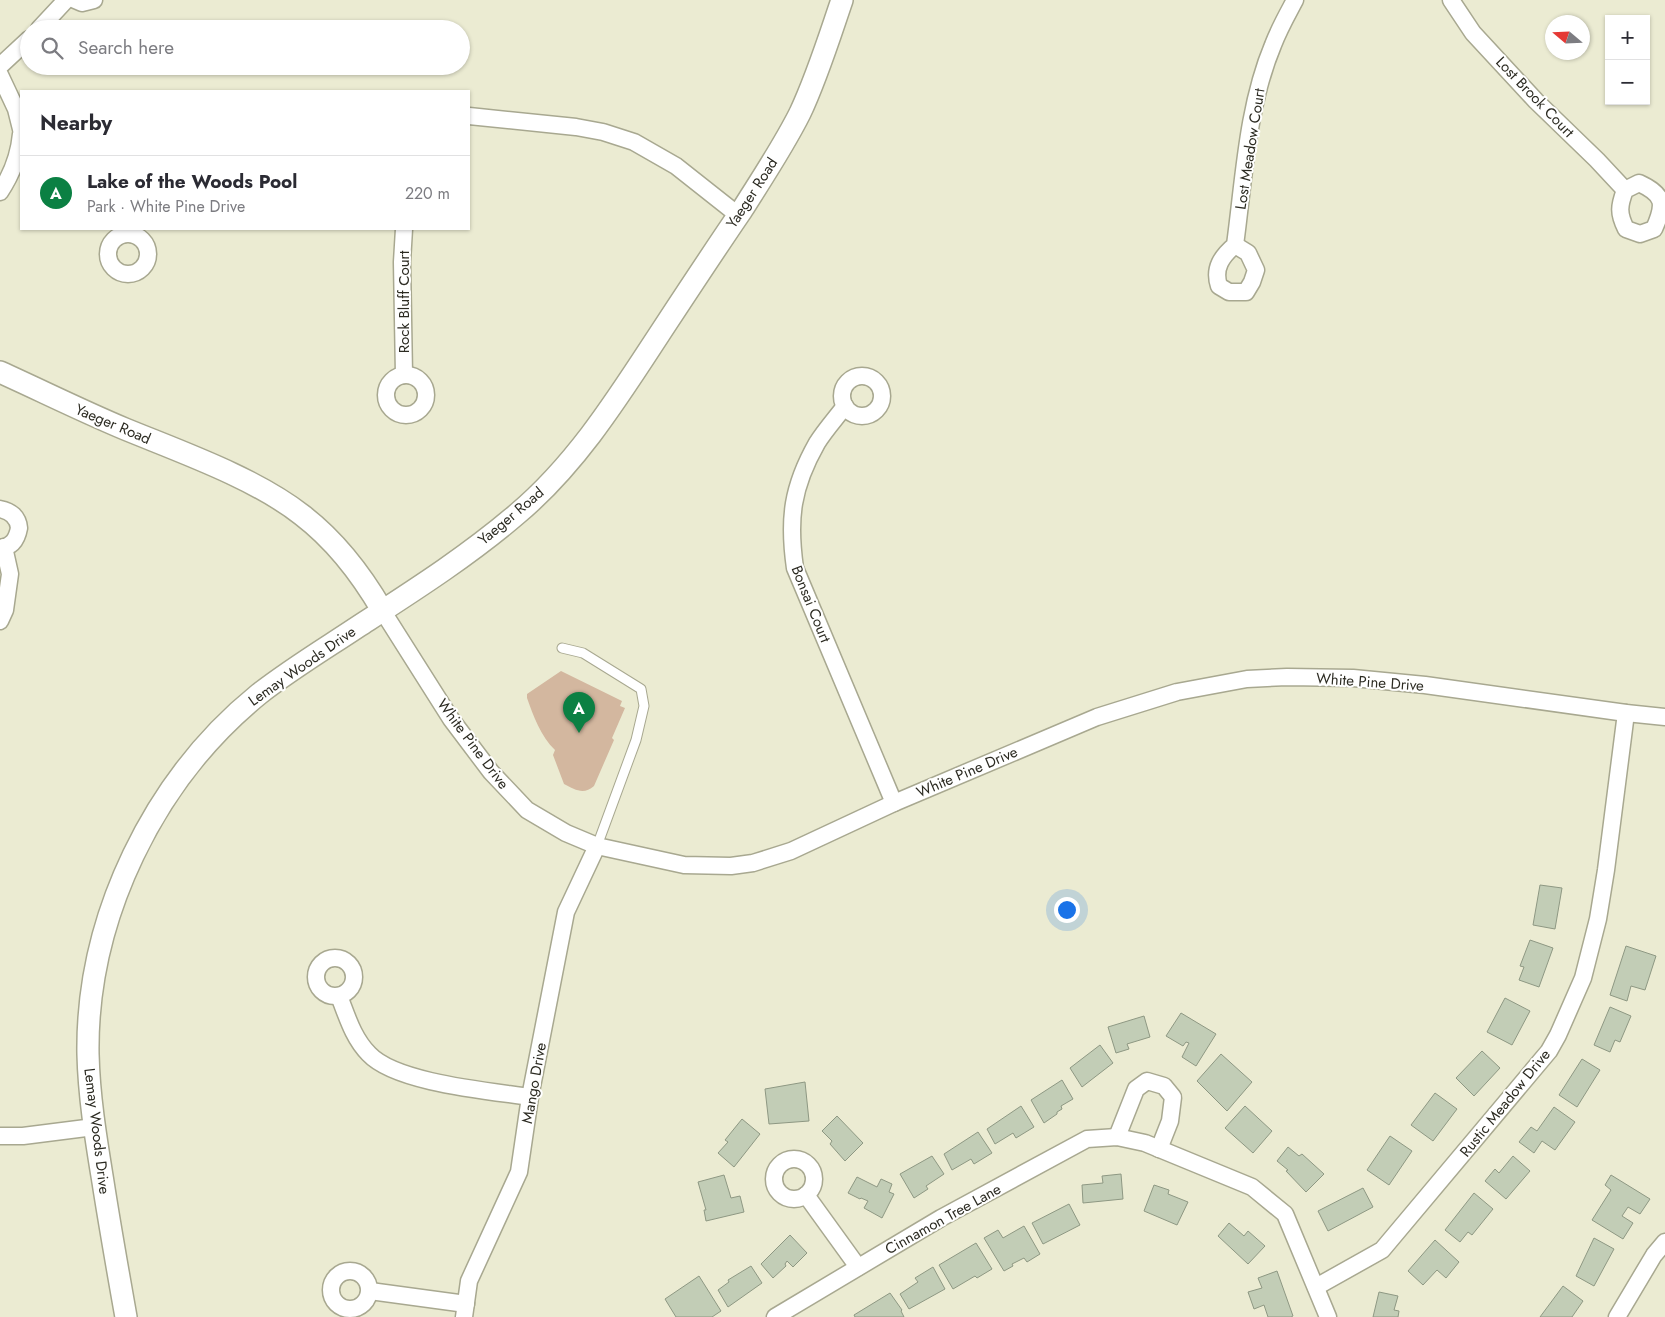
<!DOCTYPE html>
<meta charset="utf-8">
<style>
:root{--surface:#fff;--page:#f2f2f3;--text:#2b2b33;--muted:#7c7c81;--line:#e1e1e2;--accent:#0b8043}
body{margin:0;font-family:Jost,sans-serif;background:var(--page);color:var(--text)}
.controls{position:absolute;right:15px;top:15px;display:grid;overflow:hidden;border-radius:0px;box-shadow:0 1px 4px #0004}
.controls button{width:45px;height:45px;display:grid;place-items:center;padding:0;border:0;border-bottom:1px solid var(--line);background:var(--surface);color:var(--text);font:25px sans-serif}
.compass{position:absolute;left:1545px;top:15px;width:45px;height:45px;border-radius:50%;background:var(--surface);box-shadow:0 1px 4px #0004;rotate:289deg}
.you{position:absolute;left:1066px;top:909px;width:18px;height:18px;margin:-12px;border:4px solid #fff;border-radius:50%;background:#1a73e8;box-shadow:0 0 0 8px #1a73e833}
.badge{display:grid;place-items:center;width:32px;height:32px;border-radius:50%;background:var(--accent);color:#fff;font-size:16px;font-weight:700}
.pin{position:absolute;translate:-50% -41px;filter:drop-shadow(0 1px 2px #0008)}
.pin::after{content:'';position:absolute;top:26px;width:18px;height:15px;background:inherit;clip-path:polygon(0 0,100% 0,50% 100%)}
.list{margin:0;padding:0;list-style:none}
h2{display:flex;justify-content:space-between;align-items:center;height:65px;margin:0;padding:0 20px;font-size:21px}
h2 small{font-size:16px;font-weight:400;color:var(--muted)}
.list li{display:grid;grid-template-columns:32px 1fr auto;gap:15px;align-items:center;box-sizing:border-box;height:75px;padding:0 20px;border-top:1px solid var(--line)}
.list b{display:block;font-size:19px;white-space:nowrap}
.list p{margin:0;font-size:16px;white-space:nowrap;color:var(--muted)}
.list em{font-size:16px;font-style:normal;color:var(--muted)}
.icon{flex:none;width:28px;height:28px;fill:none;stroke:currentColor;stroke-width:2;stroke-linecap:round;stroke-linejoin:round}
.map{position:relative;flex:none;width:1665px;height:1317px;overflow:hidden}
.search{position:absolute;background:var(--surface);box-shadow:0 1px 4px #0004;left:20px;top:20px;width:450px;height:55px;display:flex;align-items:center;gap:12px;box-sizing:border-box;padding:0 18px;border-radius:28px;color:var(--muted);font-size:19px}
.panel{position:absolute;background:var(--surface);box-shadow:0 1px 4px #0004;left:20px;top:90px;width:450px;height:140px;border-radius:0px}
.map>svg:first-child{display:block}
.green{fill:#d3b79f}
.building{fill:#c2cdb6;stroke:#8e9883}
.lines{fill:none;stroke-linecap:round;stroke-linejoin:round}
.service-casing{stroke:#a8a890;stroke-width:11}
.minor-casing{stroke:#a8a890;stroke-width:19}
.tertiary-casing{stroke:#a8a890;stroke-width:24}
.service{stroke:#fff;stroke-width:9}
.minor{stroke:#fff;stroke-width:16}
.tertiary{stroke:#fff;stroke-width:21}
.labels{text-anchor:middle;stroke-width:4;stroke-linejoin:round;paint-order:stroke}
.street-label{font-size:15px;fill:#2c2b22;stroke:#fff}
</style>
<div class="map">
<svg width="1665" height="1317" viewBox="0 0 1665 1317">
<rect width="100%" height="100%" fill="#ebebd2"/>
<!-- green -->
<path class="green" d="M561 671 622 701 620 706 625 708 612 738 614 740 594 786C584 795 575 790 564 784L553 755 555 750C541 737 533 715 527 698V694Z"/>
<!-- building -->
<g class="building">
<polygon points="1540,885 1562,888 1555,929 1533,925"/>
<polygon points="1530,940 1553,948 1539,987 1519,980 1524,967 1520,966"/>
<polygon points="1626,946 1656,956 1645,990 1631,986 1627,1001 1610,995"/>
<polygon points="1505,998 1530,1011 1512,1045 1487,1032"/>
<polygon points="1610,1007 1631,1016 1620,1042 1615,1040 1610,1052 1594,1045"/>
<polygon points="1181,1013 1216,1034 1196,1066 1182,1057 1189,1043 1186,1042 1183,1046 1166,1036"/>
<polygon points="1144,1016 1150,1037 1127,1044 1129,1049 1116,1053 1108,1027"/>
<polygon points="1100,1045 1113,1063 1082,1087 1070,1068"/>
<polygon points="1482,1051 1500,1068 1474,1096 1456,1078"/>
<polygon points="1221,1054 1252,1082 1227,1111 1197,1081"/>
<polygon points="1582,1059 1600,1070 1577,1107 1559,1095"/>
<polygon points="1062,1080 1073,1099 1061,1106 1062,1109 1057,1112 1057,1114 1044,1123 1031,1100"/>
<polygon points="805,1082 809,1121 769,1124 765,1089"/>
<polygon points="1435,1093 1457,1109 1433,1141 1411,1125"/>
<polygon points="1021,1106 1034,1127 1016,1138 1013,1133 995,1144 987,1129"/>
<polygon points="1245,1106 1272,1131 1253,1153 1225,1128"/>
<polygon points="1554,1107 1575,1122 1555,1150 1542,1141 1534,1153 1519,1142 1531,1127 1537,1131"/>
<polygon points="837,1116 863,1143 845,1161 830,1144 832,1141 822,1131"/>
<polygon points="742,1119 760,1134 734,1167 718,1153 728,1142 725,1140"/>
<polygon points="978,1132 992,1153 974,1164 971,1159 952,1170 944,1154"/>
<polygon points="1390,1136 1412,1151 1389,1185 1367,1170"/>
<polygon points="1288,1147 1299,1156 1302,1154 1324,1174 1306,1192 1286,1171 1288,1170 1277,1161"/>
<polygon points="932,1156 944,1174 926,1186 928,1189 914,1198 900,1174"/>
<polygon points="1513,1156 1530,1171 1506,1199 1485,1181 1495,1169 1499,1173"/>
<polygon points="1121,1174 1123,1199 1083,1203 1082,1185 1103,1183 1102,1176"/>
<polygon points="724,1175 731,1198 740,1196 744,1212 706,1221 704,1210 706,1210 698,1182"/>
<polygon points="1611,1175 1650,1199 1640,1214 1628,1207 1622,1216 1633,1223 1623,1239 1592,1220 1611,1190 1605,1185"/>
<polygon points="857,1177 877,1187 881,1179 892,1184 889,1192 894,1194 882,1218 864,1208 868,1201 861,1198 860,1199 848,1193"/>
<polygon points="1154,1185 1169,1190 1168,1194 1188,1202 1177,1225 1144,1211"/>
<polygon points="1363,1188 1373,1207 1328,1231 1318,1211"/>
<polygon points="1474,1193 1493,1209 1472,1235 1468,1232 1460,1242 1445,1230"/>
<polygon points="1069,1204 1080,1225 1043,1244 1032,1223"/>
<polygon points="1229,1223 1244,1236 1248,1231 1265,1246 1248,1264 1218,1236"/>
<polygon points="1024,1226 1040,1254 1027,1262 1024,1258 1012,1264 1013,1266 1004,1271 984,1238 998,1230 1003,1238"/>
<polygon points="790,1235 807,1253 793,1267 787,1261 785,1264 786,1266 773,1278 761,1264"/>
<polygon points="1594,1238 1614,1249 1594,1286 1576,1276"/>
<polygon points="1435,1240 1459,1262 1446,1278 1437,1270 1423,1285 1408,1271"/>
<polygon points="976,1243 992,1269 977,1278 975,1276 953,1289 939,1265"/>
<polygon points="751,1266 762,1283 728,1307 718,1290 729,1282 728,1280"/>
<polygon points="933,1267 945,1289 909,1309 900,1294 918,1282 915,1278"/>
<polygon points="1277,1271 1293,1316 1291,1317 1268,1317 1264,1305 1254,1309 1248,1292 1262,1288 1258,1278"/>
<polygon points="699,1276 721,1311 712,1317 676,1317 665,1299"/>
<polygon points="1563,1286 1583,1301 1572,1317 1540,1317"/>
<polygon points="1379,1292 1398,1296 1394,1310 1399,1311 1398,1317 1373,1317"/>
<polygon points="890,1293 902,1310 901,1311 904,1317 855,1317 854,1315"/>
</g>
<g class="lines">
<defs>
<polyline id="service" points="562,648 583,653 641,689 644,706 636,740 597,846"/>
<g id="minor">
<polyline points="75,0 82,3 94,0"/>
<polyline points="1451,0 1473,33 1536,101 1597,160 1625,190"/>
<polyline points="39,29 66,0"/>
<polyline points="0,66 29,39"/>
<polyline points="0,75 16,109 21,129"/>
<polyline points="469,116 576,127 603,132 634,142 676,166 738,215"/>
<path d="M1639 183C1665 195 1665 204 1654 229L1640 234 1626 229C1618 213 1619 206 1625 190Z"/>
<path d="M0 192C12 174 19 156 21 134"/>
<polyline points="404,229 402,262 404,375"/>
<circle cx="128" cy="254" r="20"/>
<path d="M1235 245 1248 253 1256 270 1252 282 1246 292H1229L1219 286C1213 268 1222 256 1235 245 1244 179 1247 107 1273 45 1279 29 1287 15 1295 0"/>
<circle cx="406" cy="395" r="20"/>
<circle cx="862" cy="396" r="20"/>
<path d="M845 406C836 418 825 430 817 443 792 487 788 519 795 568L894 803"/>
<path d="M0 509C11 511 18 517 19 528 17 539 12 547 0 548"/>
<polyline points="382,610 451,719 491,772 527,810 566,833 597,846 684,865 731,866 753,863 791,851 894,803 1097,717 1177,692 1247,679 1287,677 1353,678 1425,685 1626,713 1665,717"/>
<polyline points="0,621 5,610 10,574 4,547"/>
<circle cx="335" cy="977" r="19"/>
<path d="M339 996C347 1016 353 1038 369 1054 396 1083 490 1091 530 1097"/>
<polyline points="0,1136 23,1136 94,1127"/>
<polyline points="1117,1137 1136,1089 1147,1081 1164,1086 1173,1097 1170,1121 1159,1149"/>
<circle cx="794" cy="1179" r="20"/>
<polyline points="806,1195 858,1267"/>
<circle cx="350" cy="1290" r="19"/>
<polyline points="1316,1287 1382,1250 1549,1051 1558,1035 1583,978 1598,919 1606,870 1626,713"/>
<polyline points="370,1291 466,1304"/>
<polyline points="464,1317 469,1281 519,1172 530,1097 566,912 597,846"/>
<polyline points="775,1317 941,1218 1087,1139 1117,1137 1145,1143 1252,1187 1285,1214 1328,1317"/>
<polyline points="1617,1317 1654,1255 1665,1242"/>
</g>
<g id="tertiary">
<path d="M0 372C42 391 82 411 125 429 181 452 255 478 302 515 336 541 361 574 382 610"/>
<path d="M126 1317C118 1272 110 1227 103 1182 96 1139 89 1097 88 1054 86 918 154 779 259 694 291 669 326 648 359 626 413 591 468 556 517 514 579 462 622 391 666 324 691 286 716 248 742 210 762 178 783 147 800 113 817 77 829 38 842 0"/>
</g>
</defs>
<!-- service casing -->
<use href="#service" class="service-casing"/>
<!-- minor casing -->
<use href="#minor" class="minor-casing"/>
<!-- tertiary casing -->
<use href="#tertiary" class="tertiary-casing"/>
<!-- service -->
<use href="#service" class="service"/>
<!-- minor -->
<use href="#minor" class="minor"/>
<!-- tertiary -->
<use href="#tertiary" class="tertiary"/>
</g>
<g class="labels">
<!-- street labels -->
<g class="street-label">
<text transform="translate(1535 97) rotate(46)" y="5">Lost Brook Court</text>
<text transform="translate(1250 149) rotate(-81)" y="5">Lost Meadow Court</text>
<text transform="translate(752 193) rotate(-57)" y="5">Yaeger Road</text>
<text transform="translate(404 302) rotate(-90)" y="5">Rock Bluff Court</text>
<text transform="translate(113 424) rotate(23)" y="5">Yaeger Road</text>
<text transform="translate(511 516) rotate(-40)" y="5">Yaeger Road</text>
<text transform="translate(811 604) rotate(68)" y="5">Bonsai Court</text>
<text transform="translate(302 666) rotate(-35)" y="5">Lemay Woods Drive</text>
<text transform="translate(1370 682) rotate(4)" y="5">White Pine Drive</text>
<text transform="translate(473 744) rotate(53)" y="5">White Pine Drive</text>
<text transform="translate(967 772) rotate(-23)" y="5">White Pine Drive</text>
<text transform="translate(534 1083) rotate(-80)" y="5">Mango Drive</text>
<text transform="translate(1505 1103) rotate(-51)" y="5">Rustic Meadow Drive</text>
<text transform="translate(97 1131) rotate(83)" y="5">Lemay Woods Drive</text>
<text transform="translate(943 1219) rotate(-29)" y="5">Cinnamon Tree Lane</text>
</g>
</g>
</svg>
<div class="controls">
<button>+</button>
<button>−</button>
</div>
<svg class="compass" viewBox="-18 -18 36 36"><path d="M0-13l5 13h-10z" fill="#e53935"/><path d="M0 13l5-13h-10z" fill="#7c7c81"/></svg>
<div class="you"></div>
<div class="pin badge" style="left:579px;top:733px">A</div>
<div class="search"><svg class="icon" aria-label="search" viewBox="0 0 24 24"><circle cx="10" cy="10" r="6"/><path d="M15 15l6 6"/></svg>Search here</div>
<section class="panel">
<h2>Nearby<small></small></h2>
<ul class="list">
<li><span class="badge">A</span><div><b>Lake of the Woods Pool</b><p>Park · White Pine Drive</p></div><em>220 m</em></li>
</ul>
</section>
</div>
